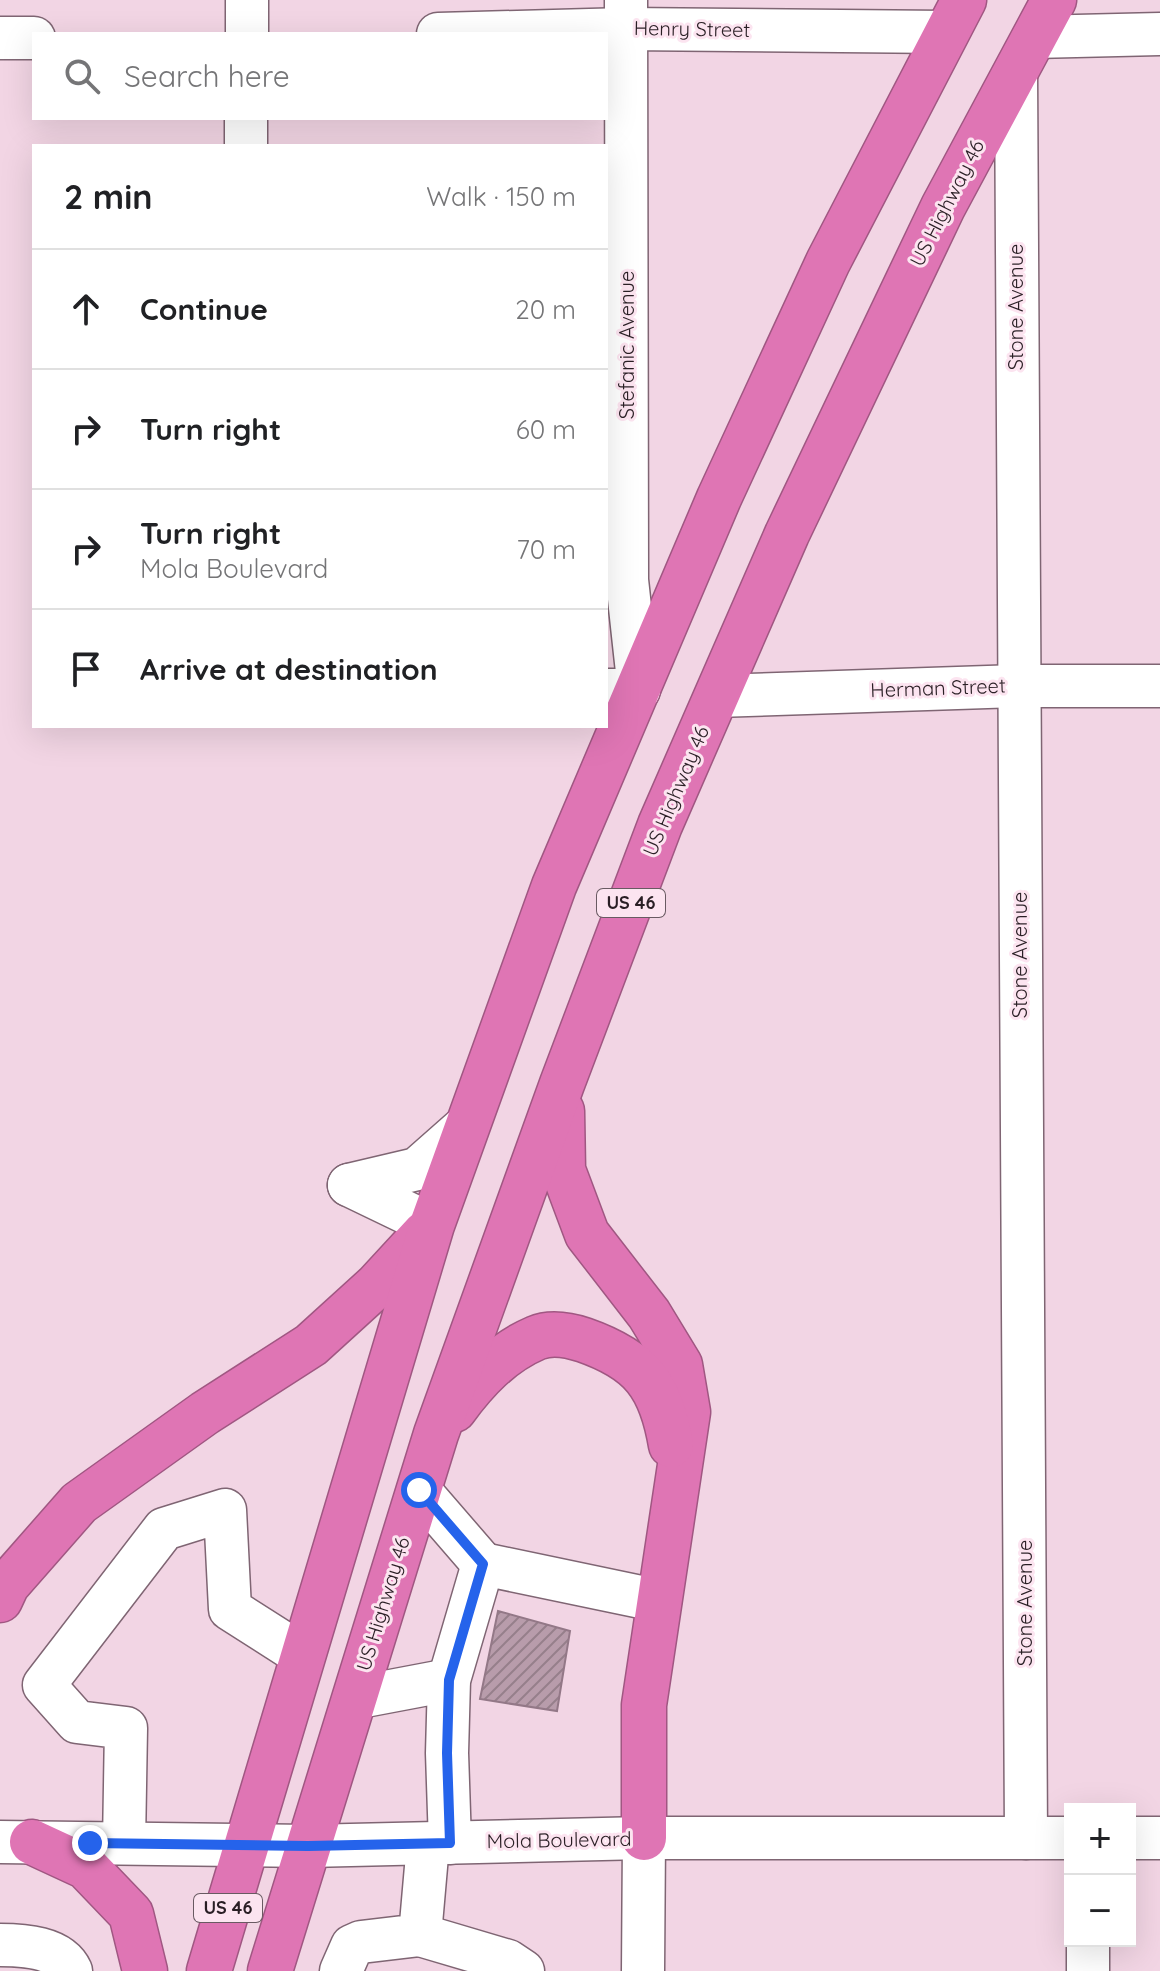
<!DOCTYPE html>
<meta charset="utf-8">
<style>
:root{--surface:#fff;--page:#f2f2f2;--text:#202124;--muted:#757577;--line:#e0e0e0}
body{margin:0;font-family:Quicksand,sans-serif;background:var(--page);color:var(--text)}
.controls{position:absolute;right:24px;bottom:24px;display:grid;overflow:hidden;border-radius:0px;box-shadow:0 8px 32px #0002}
.controls button{width:72px;height:72px;display:grid;place-items:center;padding:0;border:0;border-bottom:2px solid var(--line);background:var(--surface);color:var(--text);font:40px sans-serif}
.stop{position:absolute;width:24px;height:24px;margin:-18px;border:6px solid #2563eb;border-radius:50%;background:#fff}
.stop.end{background:#2563eb;border-color:#fff;box-shadow:0 2px 8px #0008}
.list{margin:0;padding:0;list-style:none}
h2{display:flex;justify-content:space-between;align-items:center;height:104px;margin:0;padding:0 32px;font-size:34px}
h2 small{font-size:26px;font-weight:400;color:var(--muted)}
.list li{display:grid;grid-template-columns:52px 1fr auto;gap:24px;align-items:center;box-sizing:border-box;height:120px;padding:0 32px;border-top:2px solid var(--line)}
.list b{display:block;font-size:30px;white-space:nowrap}
.list p{margin:0;font-size:26px;white-space:nowrap;color:var(--muted)}
.list em{font-size:26px;font-style:normal;color:var(--muted)}
.icon{flex:none;width:44px;height:44px;fill:none;stroke:currentColor;stroke-width:2;stroke-linecap:round;stroke-linejoin:round}
.map{position:relative;flex:none;width:1160px;height:1971px;overflow:hidden}
.search{position:absolute;background:var(--surface);box-shadow:0 8px 32px #0002;left:32px;top:32px;width:576px;height:88px;display:flex;align-items:center;gap:20px;box-sizing:border-box;padding:0 28px;border-radius:0px;color:var(--muted);font-size:30px}
.panel{position:absolute;background:var(--surface);box-shadow:0 8px 32px #0002;left:32px;top:144px;width:576px;height:584px;border-radius:0px}
.map>svg:first-child{display:block}
.building{fill:url(#building-hatch);stroke:#937887;stroke-width:2}
.lines{fill:none;stroke-linecap:round;stroke-linejoin:round}
.minor-casing{stroke:#7f6573;stroke-width:45}
.highway-casing{stroke:#a05782;stroke-width:47}
.minor{stroke:#fff;stroke-width:42}
.highway{stroke:#df75b4;stroke-width:44}
.route{stroke:#2563eb;stroke-width:10}
.labels{text-anchor:middle;stroke-width:6;stroke-linejoin:round;paint-order:stroke}
.shield{fill:#fce4f0;stroke:#695a62;stroke-width:2}
.shield-label{font-size:18px;font-weight:bold;fill:#2a1f25}
.street-label{font-size:20px;fill:#2a1f25;stroke:#fce4f0}
</style>
<div class="map">
<svg width="1160" height="1971" viewBox="0 0 1160 1971">
<defs>
<pattern id="building-hatch" width="6" height="6" patternUnits="userSpaceOnUse" patternTransform="scale(2)"><rect width="6" height="6" fill="#b89cab"/><path d="M-1 1l2-2M0 6l6-6M5 7l2-2" fill="none" stroke="#967f8b"/></pattern>
</defs>
<rect width="100%" height="100%" fill="#f2d5e4"/>
<!-- building -->
<polygon class="building" points="498,1611 570,1631 557,1711 480,1699"/>
<g class="lines">
<defs>
<g id="minor">
<polyline points="247,0 247,34"/>
<polyline points="438,34 626,29 946,32"/>
<polyline points="1034,37 1160,34"/>
<polyline points="0,38 34,38"/>
<polyline points="1016,71 1026,1838"/>
<polyline points="246,146 246,118"/>
<polyline points="606,690 639,690 627,580 626,0"/>
<polyline points="716,696 1018,686 1160,686"/>
<polyline points="349,1185 417,1169 468,1124"/>
<polyline points="349,1185 432,1225"/>
<polyline points="419,1490 483,1564"/>
<polyline points="354,1698 449,1680"/>
<polyline points="1130,1838 1160,1838"/>
<polyline points="0,1842 308,1846 644,1838 1070,1838"/>
<polyline points="124,1843 126,1728 77,1722 44,1685 164,1529 225,1510 230,1609 302,1655"/>
<polyline points="450,1843 447,1753 449,1680 483,1564 660,1601"/>
<polyline points="420,1935 508,1961 523,1971"/>
<polyline points="1088,1941 1088,1971"/>
<path d="M0 1945C24 1945 60 1947 71 1971"/>
<polyline points="341,1971 352,1946 361,1942 420,1935 428,1844"/>
<polyline points="643,1971 644,1838"/>
</g>
<g id="highway">
<polyline points="562,1111 563,1170 587,1234 649,1314 680,1365 688,1412 644,1705 644,1838"/>
<path d="M454 1410C476 1380 501 1353 536 1338 550 1332 569 1335 584 1340 641 1360 661 1385 671 1445"/>
<polyline points="0,1600 7,1585 79,1503 205,1413 311,1345 377,1285 425,1233"/>
<polyline points="32,1842 86,1867 131,1914 145,1971"/>
<polyline points="209,1971 432,1225 554,886 719,498 828,262 964,0"/>
<polyline points="270,1971 436,1434 562,1084 660,825 787,534 943,207 1054,0"/>
</g>
</defs>
<!-- minor casing -->
<use href="#minor" class="minor-casing"/>
<!-- highway casing -->
<use href="#highway" class="highway-casing"/>
<!-- minor -->
<use href="#minor" class="minor"/>
<!-- highway -->
<use href="#highway" class="highway"/>
</g>
<g class="lines">
<!-- route -->
<polyline class="route" points="90,1843 308,1846 450,1843 447,1753 449,1680 483,1564 419,1490"/>
</g>
<g class="labels">
<!-- shield labels -->
<g class="shield">
<rect x="597" y="889" width="68" height="28" rx="6"/>
<rect x="194" y="1894" width="68" height="28" rx="6"/>
</g>
<g class="shield-label">
<text x="631" y="909">US 46</text>
<text x="228" y="1914">US 46</text>
</g>
<!-- street labels -->
<g class="street-label">
<text transform="translate(692 29) rotate(1)" y="7">Henry Street</text>
<text transform="translate(947 203) rotate(-63)" y="7">US Highway 46</text>
<text transform="translate(1016 307) rotate(-90)" y="7">Stone Avenue</text>
<text transform="translate(627 345) rotate(-90)" y="7">Stefanic Avenue</text>
<text transform="translate(938 688) rotate(-2)" y="7">Herman Street</text>
<text transform="translate(676 791) rotate(-67)" y="7">US Highway 46</text>
<text transform="translate(1020 955) rotate(-90)" y="7">Stone Avenue</text>
<text transform="translate(1025 1603) rotate(-90)" y="7">Stone Avenue</text>
<text transform="translate(383 1604) rotate(-73)" y="7">US Highway 46</text>
<text transform="translate(559 1840) rotate(-1)" y="7">Mola Boulevard</text>
</g>
</g>
</svg>
<div class="controls">
<button>+</button>
<button>−</button>
</div>
<div class="stop" style="left:419px;top:1490px"></div>
<div class="stop end" style="left:90px;top:1843px"></div>
<div class="search"><svg class="icon" aria-label="search" viewBox="0 0 24 24"><circle cx="10" cy="10" r="6"/><path d="M15 15l6 6"/></svg>Search here</div>
<section class="panel">
<h2>2 min<small>Walk · 150 m</small></h2>
<ul class="list">
<li><svg class="icon" aria-label="ahead" viewBox="0 0 24 24"><path d="M12 20V5M6 11l6-6 6 6"/></svg><div><b>Continue</b></div><em>20 m</em></li>
<li><svg class="icon" aria-label="right" viewBox="0 0 24 24"><path d="M7 20v-9h11M14 6l5 5-5 5"/></svg><div><b>Turn right</b></div><em>60 m</em></li>
<li><svg class="icon" aria-label="right" viewBox="0 0 24 24"><path d="M7 20v-9h11M14 6l5 5-5 5"/></svg><div><b>Turn right</b><p>Mola Boulevard</p></div><em>70 m</em></li>
<li><svg class="icon" aria-label="arrive" viewBox="0 0 24 24"><path d="M6 21V4h12l-3 4 3 4H6"/></svg><div><b>Arrive at destination</b></div></li>
</ul>
</section>
</div>
